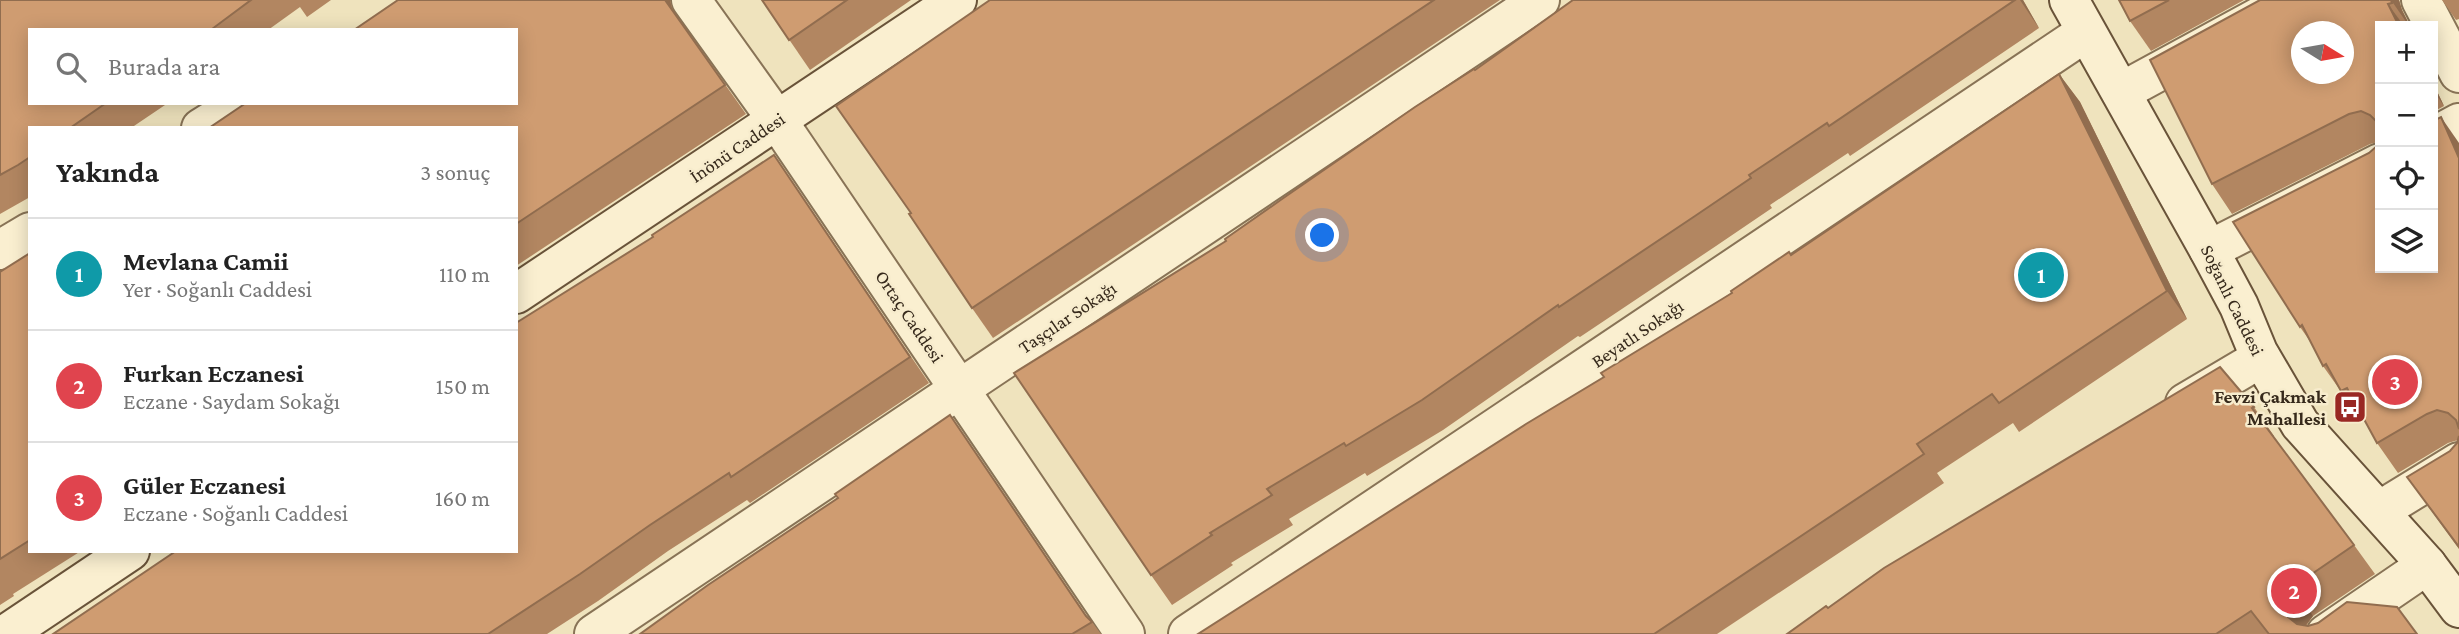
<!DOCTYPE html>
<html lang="tr">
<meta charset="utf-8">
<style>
:root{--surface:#fff;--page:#f6f6f6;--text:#222;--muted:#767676;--line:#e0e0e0;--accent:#992823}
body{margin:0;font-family:"Crimson Pro",serif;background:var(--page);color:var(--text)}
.controls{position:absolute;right:21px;top:21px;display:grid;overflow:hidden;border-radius:0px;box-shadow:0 4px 18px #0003}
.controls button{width:63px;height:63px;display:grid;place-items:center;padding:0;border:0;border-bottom:2px solid var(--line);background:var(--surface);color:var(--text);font:35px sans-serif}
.compass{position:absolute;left:2291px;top:21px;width:63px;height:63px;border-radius:50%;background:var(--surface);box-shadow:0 4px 18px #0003;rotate:101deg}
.you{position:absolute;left:1323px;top:236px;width:24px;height:24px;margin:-18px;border:5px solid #fff;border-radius:50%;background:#1a73e8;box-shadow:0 0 0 10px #1a73e833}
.badge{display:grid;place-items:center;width:46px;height:46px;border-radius:50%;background:var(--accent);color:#fff;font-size:23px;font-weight:700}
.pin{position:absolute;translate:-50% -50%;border:4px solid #fff;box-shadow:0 2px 7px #0006}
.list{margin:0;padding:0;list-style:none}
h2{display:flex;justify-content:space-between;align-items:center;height:91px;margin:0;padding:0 28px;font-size:30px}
h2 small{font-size:23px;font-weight:400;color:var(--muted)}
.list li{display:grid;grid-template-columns:46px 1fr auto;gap:21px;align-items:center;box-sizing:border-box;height:112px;padding:0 28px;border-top:2px solid var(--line)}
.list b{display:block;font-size:26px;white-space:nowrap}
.list p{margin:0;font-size:23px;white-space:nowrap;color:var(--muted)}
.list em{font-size:23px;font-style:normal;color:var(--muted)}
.icon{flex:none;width:38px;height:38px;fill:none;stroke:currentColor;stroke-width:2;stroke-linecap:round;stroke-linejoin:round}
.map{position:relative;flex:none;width:2459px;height:634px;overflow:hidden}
.search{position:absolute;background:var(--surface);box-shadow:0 4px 18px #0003;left:28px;top:28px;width:490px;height:77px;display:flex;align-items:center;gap:18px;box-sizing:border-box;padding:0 24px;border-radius:0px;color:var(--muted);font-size:26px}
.panel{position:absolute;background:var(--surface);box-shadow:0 4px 18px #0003;left:28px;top:126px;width:490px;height:427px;border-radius:0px}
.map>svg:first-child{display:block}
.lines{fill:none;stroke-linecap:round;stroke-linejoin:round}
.street-casing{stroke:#887356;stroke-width:42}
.secondary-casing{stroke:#695339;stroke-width:42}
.street{stroke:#faefd0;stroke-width:38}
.secondary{stroke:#faefd0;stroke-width:38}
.wall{fill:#b28661}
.shaded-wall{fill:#916d4f}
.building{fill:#cf9c71;stroke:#916d4f;stroke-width:2;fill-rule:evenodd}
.labels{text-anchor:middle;stroke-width:5;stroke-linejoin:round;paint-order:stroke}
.street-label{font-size:19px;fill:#36291b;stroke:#f7eccd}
.poi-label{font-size:19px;font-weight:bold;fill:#36291b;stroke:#f7eccd;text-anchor:end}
</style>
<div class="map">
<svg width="2459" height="634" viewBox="0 0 2459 634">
<rect width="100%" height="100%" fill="#efe3bd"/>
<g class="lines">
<defs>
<g id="street">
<polyline points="691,0 777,120 1125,634"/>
<polyline points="2421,0 2459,73"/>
<polyline points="2121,92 2290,0"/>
<polyline points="201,128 241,103"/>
<polyline points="2433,137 2459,123"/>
<polyline points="0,250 30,232"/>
<polyline points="2209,250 2380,163"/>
<polyline points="2185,403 2261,358"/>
<polyline points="2379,511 2459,462"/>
<polyline points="594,634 1540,0"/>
<polyline points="1188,634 2086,32"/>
<polyline points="2326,634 2427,565"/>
</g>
<g id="secondary">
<polyline points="2069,0 2209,250 2239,306 2258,352 2300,424 2427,565 2459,608"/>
<polyline points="516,294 957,0"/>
<polyline points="6,634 130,551"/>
</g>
</defs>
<!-- street casing -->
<use href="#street" class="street-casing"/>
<!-- secondary casing -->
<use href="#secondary" class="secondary-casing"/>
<!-- street -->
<use href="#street" class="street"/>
<!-- secondary -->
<use href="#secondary" class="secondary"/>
</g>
<!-- wall -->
<g class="wall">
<polygon points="0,0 331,0 307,17 300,7 268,30 30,30 30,103 168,103 131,128 30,128 30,197 0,214"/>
<polygon points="398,0 670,0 673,11 746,114 516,266 516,103"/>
<polygon points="762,0 911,0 810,70"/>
<polygon points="990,0 1500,0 993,338 972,308 911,213"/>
<polygon points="1573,0 2023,0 2039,28 1850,156 1848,153 1770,205 1772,208 1716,246 1580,337 1578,336 1443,430 1367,476 1365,473 1289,519 1293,525 1231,563 1233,565 1172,605 1151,575 1226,241 1475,70"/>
<polygon points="2119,0 2244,0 2151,51 2130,21"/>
<polygon points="2260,0 2399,0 2402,10 2410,26 2380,26 2380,268 2459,143 2459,549 2407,477 2450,451 2457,443 2458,440 2448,443 2398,473 2377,443 2364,419 2362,421 2323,366 2312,344 2300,327 2369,153 2377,146 2378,142 2370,144 2232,214 2212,184"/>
<polygon points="2442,0 2459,0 2459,19 2456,20"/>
<polygon points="2059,74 2080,102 2187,319 2019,432 2013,423 1937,473 1944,483 1717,634 1198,634 1604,377 1791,255"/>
<polygon points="2433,83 2444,106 2433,112"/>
<polygon points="774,155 929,383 750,503 747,500 668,551 598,601 547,634 53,634 516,551 653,237"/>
<polygon points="30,253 30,551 81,551 13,594 14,596 0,605 0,272"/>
<polygon points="2254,407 2274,436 2273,437 2354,545 2375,574 2313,616 2306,626 2417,634 1787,634 1828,608"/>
<polygon points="950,415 1088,618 1092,622 1101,634 640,634 838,498"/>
</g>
<!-- shaded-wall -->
<g class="shaded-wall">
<polygon points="664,0 670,0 673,13"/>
<polygon points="2020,0 2023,0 2039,28"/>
<polygon points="2391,0 2399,0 2402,10 2410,26 2409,26"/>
<polygon points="2388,4 2404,26 2399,26"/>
<polygon points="2059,74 2080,102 2187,319 2167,291"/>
<polygon points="2433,83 2444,106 2433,90"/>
<polygon points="2441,117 2459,143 2459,158"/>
<polygon points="2293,587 2313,616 2306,625 2304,634 2288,617 2284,606 2285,596"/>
</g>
<!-- building -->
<g class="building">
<polygon points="0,0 251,0 212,29 213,30 30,30 30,103 106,103 70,128 30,128 30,157 18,165 0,175"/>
<polygon points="398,0 665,0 725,85 516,224 516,128 209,128 246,103 516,103 516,30 354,30"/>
<polygon points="762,0 847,0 789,40"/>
<polygon points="990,0 1434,0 972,308 909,214 911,213 836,106"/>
<polygon points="1573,0 2015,0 1829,126 1827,123 1749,175 1751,178 1695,216 1559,307 1558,305 1422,400 1346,446 1344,443 1267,489 1272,495 1210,533 1212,535 1151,575 1014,373 1226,241 1225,239 1282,199 1415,107 1474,69 1475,70"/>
<polygon points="2119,0 2169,0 2130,21"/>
<path d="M2260 0H2391L2392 3 2388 4 2399 26H2380V132L2378 123 2370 115 2361 111 2349 114 2212 184 2150 60ZM2301 32H2343V74H2301Z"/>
<polygon points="2059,74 2167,291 1999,403 1992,394 1917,444 1924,454 1654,634 1198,634 1526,424 1604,377 1601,373 1732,293 1731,291 1789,252 1791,255"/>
<polygon points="2441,117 2459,158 2459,429 2456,420 2448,413 2437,410 2427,414 2377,443 2347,388 2341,391 2326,364 2323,366 2302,325 2300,327 2233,222 2369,153 2377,146 2380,137 2380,268 2433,268 2433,121"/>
<polygon points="774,155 910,357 731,477 729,473 650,525 580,574 488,634 53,634 176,551 516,551 516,323 653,237 652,235"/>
<polygon points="30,253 30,540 0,559 0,272"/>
<polygon points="2220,367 2254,407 2252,408 2354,545 2293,587 2285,596 2284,606 2288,617 2297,624 2308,626 2318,623 2347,602 2397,607 2417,634 2269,634 2251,611 2216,634 1787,634 1826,606 1828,608 1884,568"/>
<polygon points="950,415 1086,616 1092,622 1072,634 640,634 708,585 838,498 835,494"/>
<polygon points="2459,436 2459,547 2407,477 2450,451 2457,443"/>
</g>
<!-- icons -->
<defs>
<symbol id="bus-square" viewBox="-11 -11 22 22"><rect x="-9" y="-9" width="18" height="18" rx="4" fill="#992823" stroke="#f7eccd"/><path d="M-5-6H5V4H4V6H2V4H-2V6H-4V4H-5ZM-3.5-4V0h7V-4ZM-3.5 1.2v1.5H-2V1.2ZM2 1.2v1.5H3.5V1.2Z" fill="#fff"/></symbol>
</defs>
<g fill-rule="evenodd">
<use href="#bus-square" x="2331" y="388" width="38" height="38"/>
</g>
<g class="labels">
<!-- street labels -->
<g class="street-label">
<text transform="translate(737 147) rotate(-34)" y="7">İnönü Caddesi</text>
<text transform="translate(2233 300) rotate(64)" y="7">Soğanlı Caddesi</text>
<text transform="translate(910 316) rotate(56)" y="7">Ortaç Caddesi</text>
<text transform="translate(1067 317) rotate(-34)" y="7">Taşçılar Sokağı</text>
<text transform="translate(1637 333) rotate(-34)" y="7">Beyatlı Sokağı</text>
</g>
<!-- poi labels -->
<g class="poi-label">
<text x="2326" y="403">Fevzi Çakmak<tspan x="2326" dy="22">Mahallesi</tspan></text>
</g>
</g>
</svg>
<div class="controls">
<button>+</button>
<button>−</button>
<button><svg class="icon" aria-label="locate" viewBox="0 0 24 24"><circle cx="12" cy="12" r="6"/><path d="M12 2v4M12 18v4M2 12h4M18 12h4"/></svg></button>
<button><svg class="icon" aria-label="layers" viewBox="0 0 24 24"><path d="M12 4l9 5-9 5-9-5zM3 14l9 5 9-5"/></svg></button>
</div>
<svg class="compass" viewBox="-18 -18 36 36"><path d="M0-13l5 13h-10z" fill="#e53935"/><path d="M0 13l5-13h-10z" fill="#767676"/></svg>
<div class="you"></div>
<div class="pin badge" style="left:2041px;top:275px;background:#0f9aa8">1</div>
<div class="pin badge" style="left:2294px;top:591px;background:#e0444e">2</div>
<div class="pin badge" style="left:2395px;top:382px;background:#e0444e">3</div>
<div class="search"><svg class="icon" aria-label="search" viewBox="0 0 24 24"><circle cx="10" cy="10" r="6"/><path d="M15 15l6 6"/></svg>Burada ara</div>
<section class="panel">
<h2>Yakında<small>3 sonuç</small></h2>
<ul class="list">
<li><span class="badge" style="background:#0f9aa8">1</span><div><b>Mevlana Camii</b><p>Yer · Soğanlı Caddesi</p></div><em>110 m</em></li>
<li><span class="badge" style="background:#e0444e">2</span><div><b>Furkan Eczanesi</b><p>Eczane · Saydam Sokağı</p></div><em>150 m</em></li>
<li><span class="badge" style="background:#e0444e">3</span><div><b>Güler Eczanesi</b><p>Eczane · Soğanlı Caddesi</p></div><em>160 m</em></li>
</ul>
</section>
</div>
